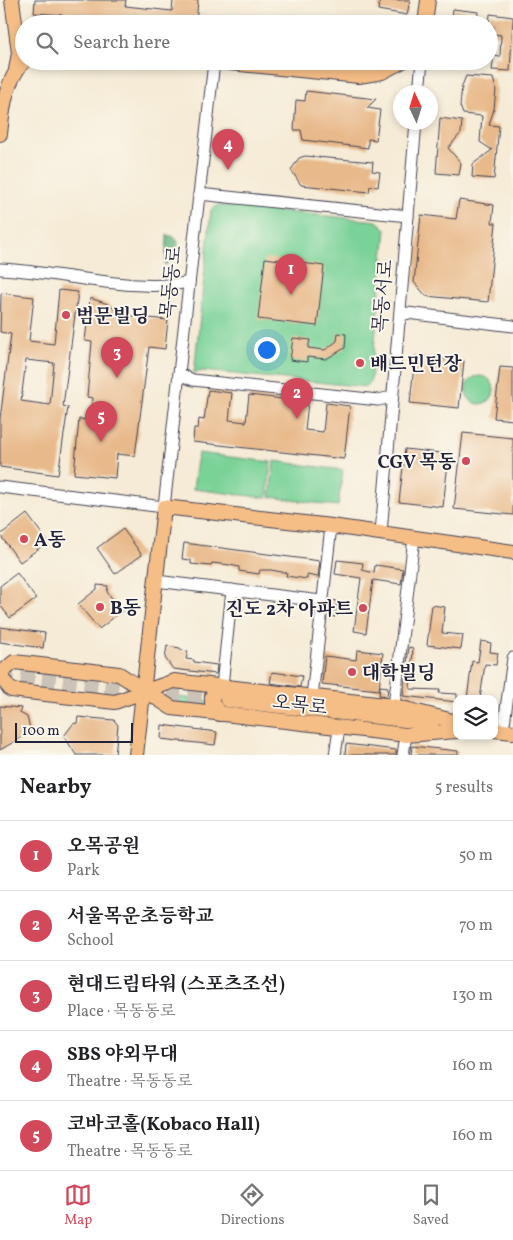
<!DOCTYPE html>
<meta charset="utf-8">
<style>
:root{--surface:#fff;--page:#f6f6f6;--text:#202124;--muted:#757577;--line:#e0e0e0;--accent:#d1495b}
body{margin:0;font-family:Vollkorn,"Noto Serif KR",serif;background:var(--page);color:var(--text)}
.controls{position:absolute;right:15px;bottom:15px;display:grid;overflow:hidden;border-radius:10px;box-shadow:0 2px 8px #0003}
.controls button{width:45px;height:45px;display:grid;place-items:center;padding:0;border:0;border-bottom:1px solid var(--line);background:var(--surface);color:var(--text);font:25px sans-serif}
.compass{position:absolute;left:393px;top:85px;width:45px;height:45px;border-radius:50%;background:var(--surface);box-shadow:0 2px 8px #0003;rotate:356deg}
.scale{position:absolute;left:15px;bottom:12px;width:118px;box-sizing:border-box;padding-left:5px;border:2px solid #22223b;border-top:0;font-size:14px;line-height:18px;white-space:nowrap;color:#22223b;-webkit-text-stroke:4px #fbf7ec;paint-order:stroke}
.you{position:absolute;left:266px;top:349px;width:18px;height:18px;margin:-12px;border:4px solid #fff;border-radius:50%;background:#1a73e8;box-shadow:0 0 0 8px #1a73e833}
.badge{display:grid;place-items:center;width:32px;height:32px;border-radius:50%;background:var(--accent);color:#fff;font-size:16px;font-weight:700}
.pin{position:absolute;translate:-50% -41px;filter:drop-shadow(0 1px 2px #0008)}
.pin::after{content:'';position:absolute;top:26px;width:18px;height:15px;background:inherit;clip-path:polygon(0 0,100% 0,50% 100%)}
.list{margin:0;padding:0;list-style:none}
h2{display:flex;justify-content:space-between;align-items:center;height:65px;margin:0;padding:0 20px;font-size:21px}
h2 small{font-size:16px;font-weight:400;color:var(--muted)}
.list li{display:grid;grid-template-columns:32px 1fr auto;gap:15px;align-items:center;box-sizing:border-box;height:70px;padding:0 20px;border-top:1px solid var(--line)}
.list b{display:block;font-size:19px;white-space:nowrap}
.list p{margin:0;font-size:16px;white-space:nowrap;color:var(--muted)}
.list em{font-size:16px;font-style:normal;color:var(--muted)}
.icon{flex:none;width:28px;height:28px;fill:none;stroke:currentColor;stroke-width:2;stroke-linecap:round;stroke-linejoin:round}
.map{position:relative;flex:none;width:513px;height:755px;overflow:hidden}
.search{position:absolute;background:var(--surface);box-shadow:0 2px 8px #0003;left:15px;right:15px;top:15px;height:55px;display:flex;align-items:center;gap:12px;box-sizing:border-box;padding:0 18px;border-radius:28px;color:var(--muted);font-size:19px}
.sheet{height:415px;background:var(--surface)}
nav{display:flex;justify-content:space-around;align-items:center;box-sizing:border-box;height:70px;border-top:1px solid var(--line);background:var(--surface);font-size:14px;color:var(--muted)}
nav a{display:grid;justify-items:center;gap:2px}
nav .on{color:var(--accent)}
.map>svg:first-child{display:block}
.green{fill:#79d297;stroke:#4e7a69}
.forest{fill:#62b480;stroke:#426b5e}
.building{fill:#e8b98a;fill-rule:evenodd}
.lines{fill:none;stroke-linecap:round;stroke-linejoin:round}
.major-tunnel{stroke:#cbc3b7;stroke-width:14;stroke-dasharray:14 7;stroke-linecap:butt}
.minor-casing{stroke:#424052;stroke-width:13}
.major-casing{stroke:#424052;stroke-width:16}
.minor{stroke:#fff;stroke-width:11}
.major{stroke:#f6be87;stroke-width:14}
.poi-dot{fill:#d1495b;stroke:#fbf7ec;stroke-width:2}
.labels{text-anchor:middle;stroke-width:4;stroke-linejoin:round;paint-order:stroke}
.street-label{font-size:19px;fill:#22223b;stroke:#fbf7ec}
.poi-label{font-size:19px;font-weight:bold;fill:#22223b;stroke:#fbf7ec;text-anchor:start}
</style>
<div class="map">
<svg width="513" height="755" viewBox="0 0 513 755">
<rect width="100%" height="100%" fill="#fbf7ec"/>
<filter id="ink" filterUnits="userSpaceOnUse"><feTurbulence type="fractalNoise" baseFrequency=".02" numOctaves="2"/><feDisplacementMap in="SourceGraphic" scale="10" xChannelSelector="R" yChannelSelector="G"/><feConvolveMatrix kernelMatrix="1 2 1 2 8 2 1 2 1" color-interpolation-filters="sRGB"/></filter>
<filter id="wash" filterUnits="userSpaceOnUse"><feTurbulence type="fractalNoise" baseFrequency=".0096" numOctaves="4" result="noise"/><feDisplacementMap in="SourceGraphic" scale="20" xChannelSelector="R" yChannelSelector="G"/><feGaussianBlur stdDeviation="1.12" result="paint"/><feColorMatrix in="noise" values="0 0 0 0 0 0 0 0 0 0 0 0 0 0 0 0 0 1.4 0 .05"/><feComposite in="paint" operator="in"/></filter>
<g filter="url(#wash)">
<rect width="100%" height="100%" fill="#f5ebd6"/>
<!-- green -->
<g class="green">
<polygon points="218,205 377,221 386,229 371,380 366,387 203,371 194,373 211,210"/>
<circle cx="480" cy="390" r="14"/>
<polygon points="198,453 271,462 267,498 193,489"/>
<polygon points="274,461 343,470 338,506 270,497"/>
<polygon points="179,697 206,700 206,708 178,708"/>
</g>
<!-- forest -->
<polygon class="forest" points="167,235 175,237 178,242 176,258 165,265"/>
<g id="blocks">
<!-- building -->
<g class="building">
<polygon points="35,0 126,0 125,6 172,11 173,0 198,0 196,24 61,24 62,15 34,13"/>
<polygon points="380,0 410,0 407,15 378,10"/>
<polygon points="453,9 478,12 477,23 451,24"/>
<polygon points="490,14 513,17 510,71 492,70 494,56 500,57 501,35 493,34 494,27 489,24"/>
<polygon points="466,76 493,78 496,89 494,109 489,125 499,126 494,179 472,177 473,164 492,150 480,142 482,116 463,114 460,106 462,86"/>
<polygon points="306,91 376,99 367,108 380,110 376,140 368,139 368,148 303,140 301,130 294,130 296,100 305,101"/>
<polygon points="440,118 462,121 461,133 448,148 461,163 459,175 436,173"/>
<polygon points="305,156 373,162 372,171 380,172 378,187 370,186 369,192 301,185 291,170 299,158"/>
<polygon points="459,200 494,205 492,223 496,223 488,302 426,296 414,282 421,215 456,219"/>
<polygon points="265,258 324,266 317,326 258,319"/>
<path d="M59 290 78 292 63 406 68 407 58 475 0 467V419L11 334 0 332 1 293 34 297 29 341 54 344ZM26 360 54 363 50 405 21 401Z"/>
<polygon points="90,298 108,304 122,315 168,320 165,349 149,347 135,456 117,454 115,478 74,474 79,419 90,420 93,398 87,397 92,342 85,341"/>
<polygon points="338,333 346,334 345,348 326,359 307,357 307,362 290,360 293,338 310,340 308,348 325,350 337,341"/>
<polygon points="415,356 464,361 459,408 410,403"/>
<polygon points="500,367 513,368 513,420 494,418"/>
<polygon points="208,390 232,393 229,420 246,422 249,395 308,402 305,430 323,432 326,403 350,406 344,459 193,442 194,428 198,428 199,419 204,420"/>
<polygon points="463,433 513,438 513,515 454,509"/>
<polygon points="405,449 449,454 443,507 399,502"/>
<polygon points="27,514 48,542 20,562 0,535"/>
<polygon points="123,529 142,555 115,574 97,548"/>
<polygon points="184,543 320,561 318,577 307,575 307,579 286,576 287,573 271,570 260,570 259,574 239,571 239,567 230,565 212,563 211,566 191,564 191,560 182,559"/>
<polygon points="337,560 363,563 362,570 374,573 375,565 403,569 401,584 373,580 366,633 354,631 361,578 335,574"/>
<polygon points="17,573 36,599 10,618 0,605 0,586"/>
<polygon points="97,585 108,586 107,592 122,611 99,629 78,604 97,589"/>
<polygon points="330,600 337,601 335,617 329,616"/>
<polygon points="432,605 445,607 442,633 463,635 461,649 427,645"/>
<polygon points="0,627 45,633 43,648 0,642"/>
<polygon points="481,641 491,643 490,652 498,653 496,665 485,664 480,699 467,699 472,661 478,662"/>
<polygon points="167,646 180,648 180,650 188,651 186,659 194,660 194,662 217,665 216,674 173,669 165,658"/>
<polygon points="409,647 413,648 410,689 440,690 439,693 457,694 457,702 403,696"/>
<polygon points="357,650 383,653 379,690 322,684 325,656 356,660"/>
<polygon points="272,672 302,676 300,687 270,683"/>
<polygon points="380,686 388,687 387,696 379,695"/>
<polygon points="0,706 21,708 20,713 27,717 31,732 0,750"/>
<polygon points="78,717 114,720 118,725 115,755 76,755 64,736 73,724 77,723"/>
<polygon points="162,725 217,732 215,745 161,739"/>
<polygon points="346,744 396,750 396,755 345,755"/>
<polygon points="412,746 458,751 458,755 411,755"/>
</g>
</g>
</g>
<g filter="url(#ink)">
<use href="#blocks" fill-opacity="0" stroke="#424052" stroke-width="1"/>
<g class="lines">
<!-- major-tunnel -->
<polyline class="major-tunnel" points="0,675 223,700"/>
<defs>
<g id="minor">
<polyline points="419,92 422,61"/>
<polyline points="199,194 408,216"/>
<path d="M0 269C57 271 135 294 189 282"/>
<polyline points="399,323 401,316 407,313 513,326"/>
<polyline points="179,374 193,380 378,400 392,397"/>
<polyline points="0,487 164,507 214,62"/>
<polyline points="381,533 416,122"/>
<polyline points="156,581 321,601"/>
<polyline points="222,686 232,590"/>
<polyline points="312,697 331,526"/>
<polyline points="394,706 414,538"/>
<polyline points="503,731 513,658"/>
<polyline points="335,755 339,728"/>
<polyline points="403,755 406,735"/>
</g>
<g id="major">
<polyline points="12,0 19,53 16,70"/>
<polyline points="425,24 428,0"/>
<polyline points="210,61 359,76 382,72 403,61"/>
<path d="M0 134C3 107 5 82 24 61"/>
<polyline points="0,674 14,662 119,674 172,708 406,735 457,731"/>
<polyline points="0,676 11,690 115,702 174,681 394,706 457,722"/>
<polyline points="227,700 432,723"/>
<polyline points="220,714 212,703 212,696 220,689 227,687"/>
<polyline points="494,730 513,732"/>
<polyline points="136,755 164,507 331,526 513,552"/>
</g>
</defs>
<!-- minor casing -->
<use href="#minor" class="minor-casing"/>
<!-- major casing -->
<use href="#major" class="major-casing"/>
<!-- minor -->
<use href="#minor" class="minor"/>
<!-- major -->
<use href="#major" class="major"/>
</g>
</g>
<!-- markers -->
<g class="poi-dot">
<circle cx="66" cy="315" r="5"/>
<circle cx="360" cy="363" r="5"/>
<circle cx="466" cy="461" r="5"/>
<circle cx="24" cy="539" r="5"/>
<circle cx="100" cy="607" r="5"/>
<circle cx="363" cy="608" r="5"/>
<circle cx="352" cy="672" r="5"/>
</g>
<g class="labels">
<!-- street labels -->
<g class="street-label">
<text transform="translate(170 282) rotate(-84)" y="7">목동동로</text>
<text transform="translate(382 296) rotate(-85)" y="7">목동서로</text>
<text transform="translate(300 704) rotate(7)" y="7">오목로</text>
</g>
<!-- poi labels -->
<g class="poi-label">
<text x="76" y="322">범문빌딩</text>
<text x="370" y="370">배드민턴장</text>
<text x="456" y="468" text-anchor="end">CGV 목동</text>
<text x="34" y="546">A동</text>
<text x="110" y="614">B동</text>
<text x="353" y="615" text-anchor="end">진도 2차 아파트</text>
<text x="362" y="679">대학빌딩</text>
</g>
</g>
</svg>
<div class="controls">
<button><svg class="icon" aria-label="layers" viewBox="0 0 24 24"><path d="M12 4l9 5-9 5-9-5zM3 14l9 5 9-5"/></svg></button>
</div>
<svg class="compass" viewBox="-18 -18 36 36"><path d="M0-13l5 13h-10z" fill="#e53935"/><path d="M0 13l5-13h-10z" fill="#757577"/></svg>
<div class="scale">100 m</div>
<div class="you"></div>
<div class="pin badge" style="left:291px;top:295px">1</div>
<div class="pin badge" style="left:297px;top:419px">2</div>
<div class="pin badge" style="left:117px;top:378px">3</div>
<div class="pin badge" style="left:228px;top:170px">4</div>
<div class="pin badge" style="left:101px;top:442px">5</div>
<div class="search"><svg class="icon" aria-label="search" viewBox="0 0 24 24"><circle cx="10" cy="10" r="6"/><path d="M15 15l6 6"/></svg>Search here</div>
</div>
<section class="sheet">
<h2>Nearby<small>5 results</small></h2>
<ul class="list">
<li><span class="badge">1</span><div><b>오목공원</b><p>Park</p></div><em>50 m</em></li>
<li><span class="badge">2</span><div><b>서울목운초등학교</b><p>School</p></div><em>70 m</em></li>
<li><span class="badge">3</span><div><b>현대드림타워 (스포츠조선)</b><p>Place · 목동동로</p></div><em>130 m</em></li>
<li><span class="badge">4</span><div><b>SBS 야외무대</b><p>Theatre · 목동동로</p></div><em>160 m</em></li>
<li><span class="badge">5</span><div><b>코바코홀(Kobaco Hall)</b><p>Theatre · 목동동로</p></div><em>160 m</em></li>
</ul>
</section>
<nav>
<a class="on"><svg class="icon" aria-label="map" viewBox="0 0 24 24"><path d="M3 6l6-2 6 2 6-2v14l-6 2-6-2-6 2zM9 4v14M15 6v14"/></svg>Map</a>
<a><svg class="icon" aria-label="directions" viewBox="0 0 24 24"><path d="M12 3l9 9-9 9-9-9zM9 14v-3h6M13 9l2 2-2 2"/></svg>Directions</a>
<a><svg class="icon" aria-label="saved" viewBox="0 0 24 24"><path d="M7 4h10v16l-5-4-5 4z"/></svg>Saved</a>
</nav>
